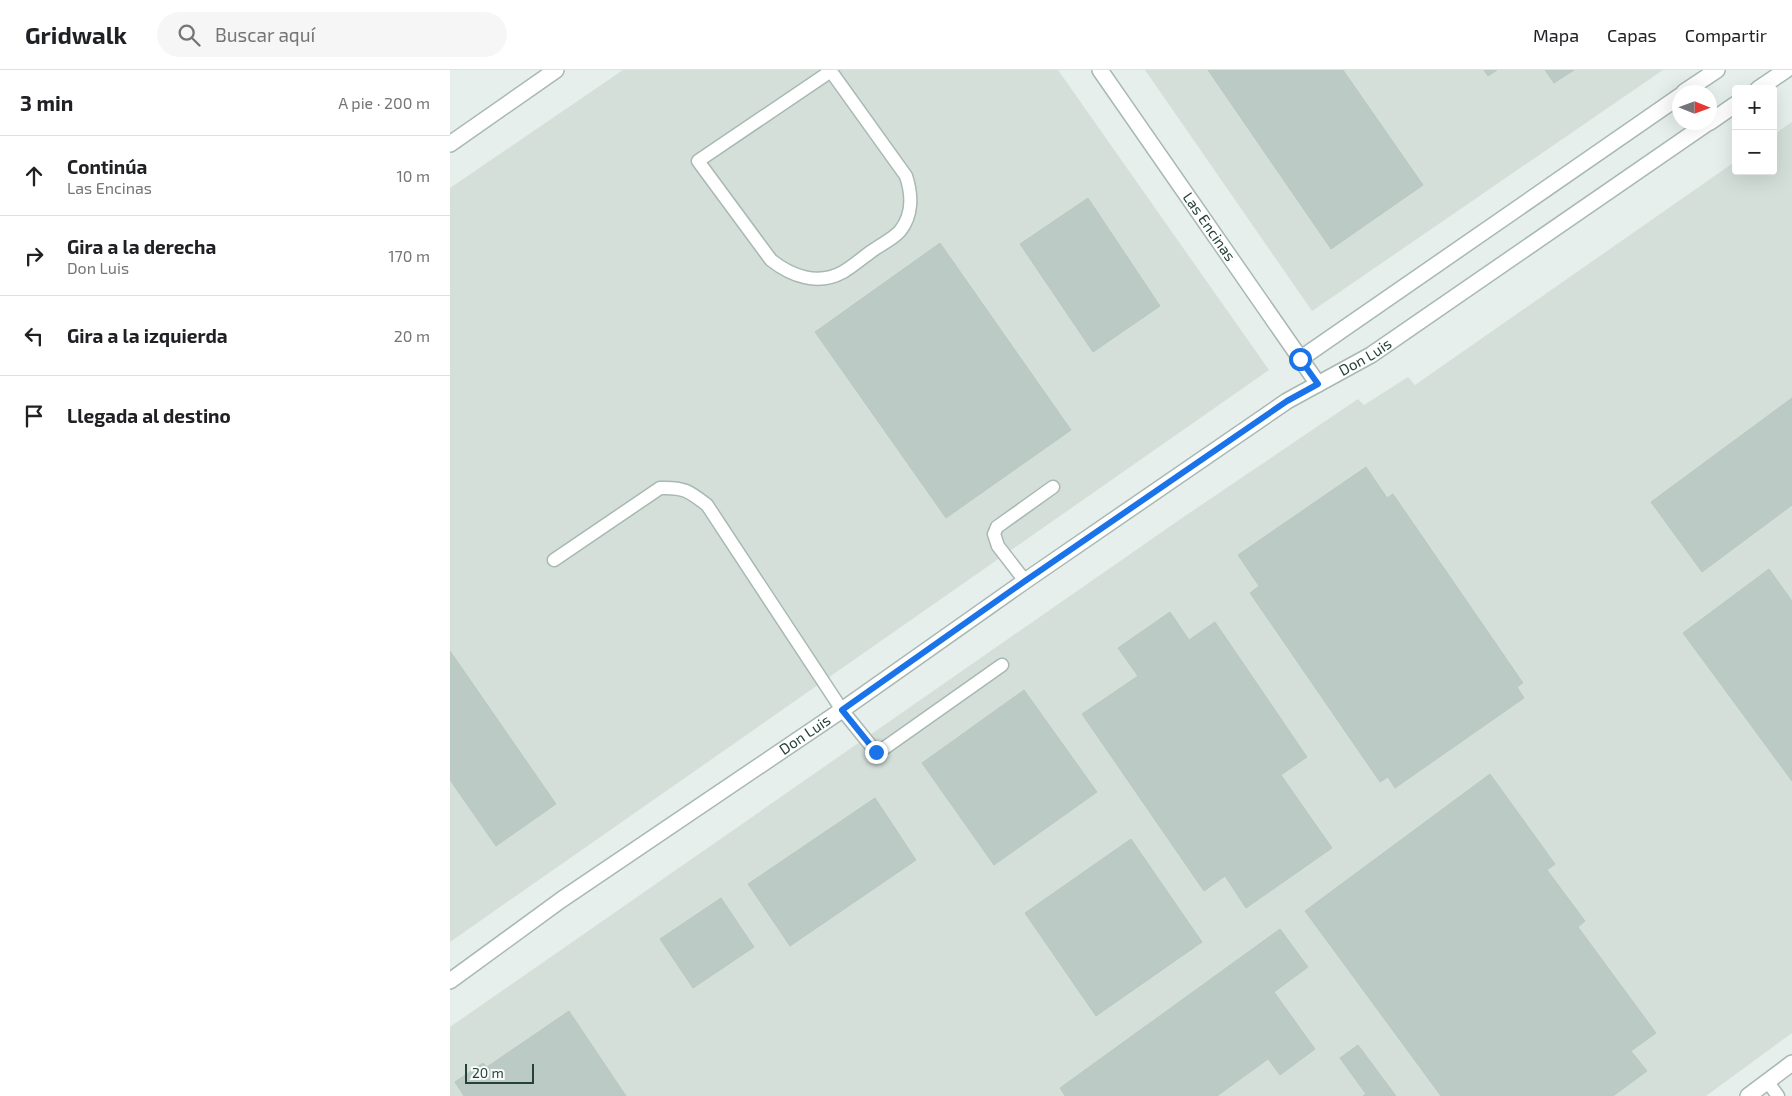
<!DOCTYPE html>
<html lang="es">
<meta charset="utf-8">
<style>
:root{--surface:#fff;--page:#f6f6f6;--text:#202124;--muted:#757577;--line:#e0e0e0}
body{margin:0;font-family:"Exo 2",sans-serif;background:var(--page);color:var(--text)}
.controls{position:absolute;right:15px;top:15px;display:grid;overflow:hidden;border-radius:5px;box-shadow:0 5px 20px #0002}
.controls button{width:45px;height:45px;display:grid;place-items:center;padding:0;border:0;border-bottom:1px solid var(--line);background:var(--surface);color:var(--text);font:25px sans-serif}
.compass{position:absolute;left:1222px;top:15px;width:45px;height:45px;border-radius:50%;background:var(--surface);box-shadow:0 5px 20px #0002;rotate:91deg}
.scale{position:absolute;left:15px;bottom:12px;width:69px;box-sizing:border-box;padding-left:5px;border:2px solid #24423a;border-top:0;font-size:14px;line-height:18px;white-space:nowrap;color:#24423a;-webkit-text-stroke:4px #f7fbf9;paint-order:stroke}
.stop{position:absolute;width:15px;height:15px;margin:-11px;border:4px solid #1a73e8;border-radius:50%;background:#fff}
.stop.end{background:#1a73e8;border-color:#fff;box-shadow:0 1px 5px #0008}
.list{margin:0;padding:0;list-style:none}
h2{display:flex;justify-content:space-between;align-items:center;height:65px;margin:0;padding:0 20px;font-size:21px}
h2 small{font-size:16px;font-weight:400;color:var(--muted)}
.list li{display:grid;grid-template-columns:32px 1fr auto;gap:15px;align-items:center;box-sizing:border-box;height:80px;padding:0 20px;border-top:1px solid var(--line)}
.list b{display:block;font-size:19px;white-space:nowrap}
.list p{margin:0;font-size:16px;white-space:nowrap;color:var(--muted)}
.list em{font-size:16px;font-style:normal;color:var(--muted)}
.icon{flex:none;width:28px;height:28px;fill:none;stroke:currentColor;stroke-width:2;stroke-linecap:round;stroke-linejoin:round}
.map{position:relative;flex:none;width:1342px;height:1026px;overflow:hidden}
header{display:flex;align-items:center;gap:30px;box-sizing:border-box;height:70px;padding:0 25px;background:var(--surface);border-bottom:1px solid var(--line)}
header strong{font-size:24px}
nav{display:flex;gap:28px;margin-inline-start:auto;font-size:18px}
.search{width:350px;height:45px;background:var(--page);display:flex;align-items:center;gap:12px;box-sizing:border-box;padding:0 18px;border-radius:28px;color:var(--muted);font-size:19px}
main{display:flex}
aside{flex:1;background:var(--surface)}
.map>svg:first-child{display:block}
.built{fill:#d4dfda}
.building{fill:#bbcac4;stroke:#b8c9c2}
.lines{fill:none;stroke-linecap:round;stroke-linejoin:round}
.lane-casing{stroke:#a8b8b2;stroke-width:15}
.street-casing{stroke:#a8b8b2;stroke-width:18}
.lane{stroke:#fff;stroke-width:12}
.street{stroke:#fff;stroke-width:15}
.route{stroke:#1a73e8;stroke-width:6}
.labels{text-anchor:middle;stroke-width:4;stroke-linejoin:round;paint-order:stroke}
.street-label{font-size:15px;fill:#24423a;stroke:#f7fbf9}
</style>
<header>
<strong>Gridwalk</strong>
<div class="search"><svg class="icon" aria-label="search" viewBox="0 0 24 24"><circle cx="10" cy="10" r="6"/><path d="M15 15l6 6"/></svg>Buscar aquí</div>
<nav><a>Mapa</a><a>Capas</a><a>Compartir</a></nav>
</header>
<main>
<aside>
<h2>3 min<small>A pie · 200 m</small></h2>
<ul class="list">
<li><svg class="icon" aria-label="ahead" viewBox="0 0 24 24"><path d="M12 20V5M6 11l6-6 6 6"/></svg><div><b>Continúa</b><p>Las Encinas</p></div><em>10 m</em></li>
<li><svg class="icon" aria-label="right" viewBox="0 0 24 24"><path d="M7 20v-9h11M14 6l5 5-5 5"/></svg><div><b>Gira a la derecha</b><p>Don Luis</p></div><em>170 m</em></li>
<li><svg class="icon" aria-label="left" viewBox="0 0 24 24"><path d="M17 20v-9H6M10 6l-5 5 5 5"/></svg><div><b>Gira a la izquierda</b></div><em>20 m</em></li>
<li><svg class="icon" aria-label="arrive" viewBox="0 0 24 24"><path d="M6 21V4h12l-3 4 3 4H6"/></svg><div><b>Llegada al destino</b></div></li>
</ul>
</aside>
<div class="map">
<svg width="1342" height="1026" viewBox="0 0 1342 1026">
<rect width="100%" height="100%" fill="#e6efeb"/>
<!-- built -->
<g class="built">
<polygon points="173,0 608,0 819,300 0,872 0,118"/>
<polygon points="695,0 1213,0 862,241"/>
<polygon points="1342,52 1342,963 1256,1026 0,1026 0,957 732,448 908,329 914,335 958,307 965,315 1286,91 1286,101 1323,101 1323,65"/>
</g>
<!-- building -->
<g class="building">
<polygon points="758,0 893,0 973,115 881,179"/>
<polygon points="1034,0 1047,0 1038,6"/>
<polygon points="1095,0 1124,0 1104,13"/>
<polygon points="638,128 710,236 643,282 570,174"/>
<polygon points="490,173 621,360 496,448 365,262"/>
<polygon points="1342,328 1342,435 1252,502 1201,432"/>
<polygon points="916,397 937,428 943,424 1073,613 1067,617 1074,628 945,718 938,707 930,712 800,523 809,516 788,485"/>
<polygon points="1319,499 1342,531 1342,711 1233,563"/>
<polygon points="720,542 739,570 765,552 857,687 831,705 882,778 796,838 775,806 754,821 632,644 688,606 668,578"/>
<polygon points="0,581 106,734 46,776 0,710"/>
<polygon points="574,620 647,722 544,795 472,693"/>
<polygon points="1040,704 1105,794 1097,800 1135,851 1128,857 1206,963 1181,981 1197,1001 1163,1026 991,1026 855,841"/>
<polygon points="425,728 466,790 340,876 298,814"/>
<polygon points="681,769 752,872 646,946 575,843"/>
<polygon points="271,828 304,877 243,918 210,869"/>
<polygon points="830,859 858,897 824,922 865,979 830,1005 818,989 767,1026 615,1026 610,1018"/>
<polygon points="119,941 176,1026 14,1026 5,1012 33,993 37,997"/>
<polygon points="908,975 946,1026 913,1026 916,1024 890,988"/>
</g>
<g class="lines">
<defs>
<g id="lane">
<path d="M380 0 456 106C462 124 463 145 450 161 443 169 430 175 422 181 412 188 403 196 393 202 368 216 341 206 321 190L248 91 381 1"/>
<path d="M104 490 210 418C234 417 239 421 257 435L392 640 426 682 433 679 552 595"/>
<polyline points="575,511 548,476 544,464 547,457 603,417"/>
<polyline points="1317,1011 1328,1026"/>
</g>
<g id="street">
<path id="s1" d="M650 0 868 314"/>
<polyline points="1308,19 1336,0"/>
<polyline points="1234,22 1267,0"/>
<polyline points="1260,52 1286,34"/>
<polyline points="0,74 106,0"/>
<polyline points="850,289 1230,26"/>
<path id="s2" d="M0 911 111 830 392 640 575 511 837 331 921 285 1259 52"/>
<polyline points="1298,1026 1342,993"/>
</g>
</defs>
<!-- lane casing -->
<use href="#lane" class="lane-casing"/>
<!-- street casing -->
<use href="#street" class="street-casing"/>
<!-- lane -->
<use href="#lane" class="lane"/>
<!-- street -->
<use href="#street" class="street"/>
</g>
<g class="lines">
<!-- route -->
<polyline class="route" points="426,682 392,640 575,511 837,331 868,314 850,289"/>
</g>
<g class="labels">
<!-- street labels -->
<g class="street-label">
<text dy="5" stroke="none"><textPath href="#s1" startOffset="191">Las Encinas</textPath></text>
<text dy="5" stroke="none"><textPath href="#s2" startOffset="1108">Don Luis</textPath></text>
<text dy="5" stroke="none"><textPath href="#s2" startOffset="432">Don Luis</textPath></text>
</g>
</g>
</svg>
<div class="controls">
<button>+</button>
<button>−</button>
</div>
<svg class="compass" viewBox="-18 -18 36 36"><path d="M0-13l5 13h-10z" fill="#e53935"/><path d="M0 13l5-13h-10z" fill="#757577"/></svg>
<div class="scale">20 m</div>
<div class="stop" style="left:850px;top:289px"></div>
<div class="stop end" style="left:426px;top:682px"></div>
</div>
</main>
